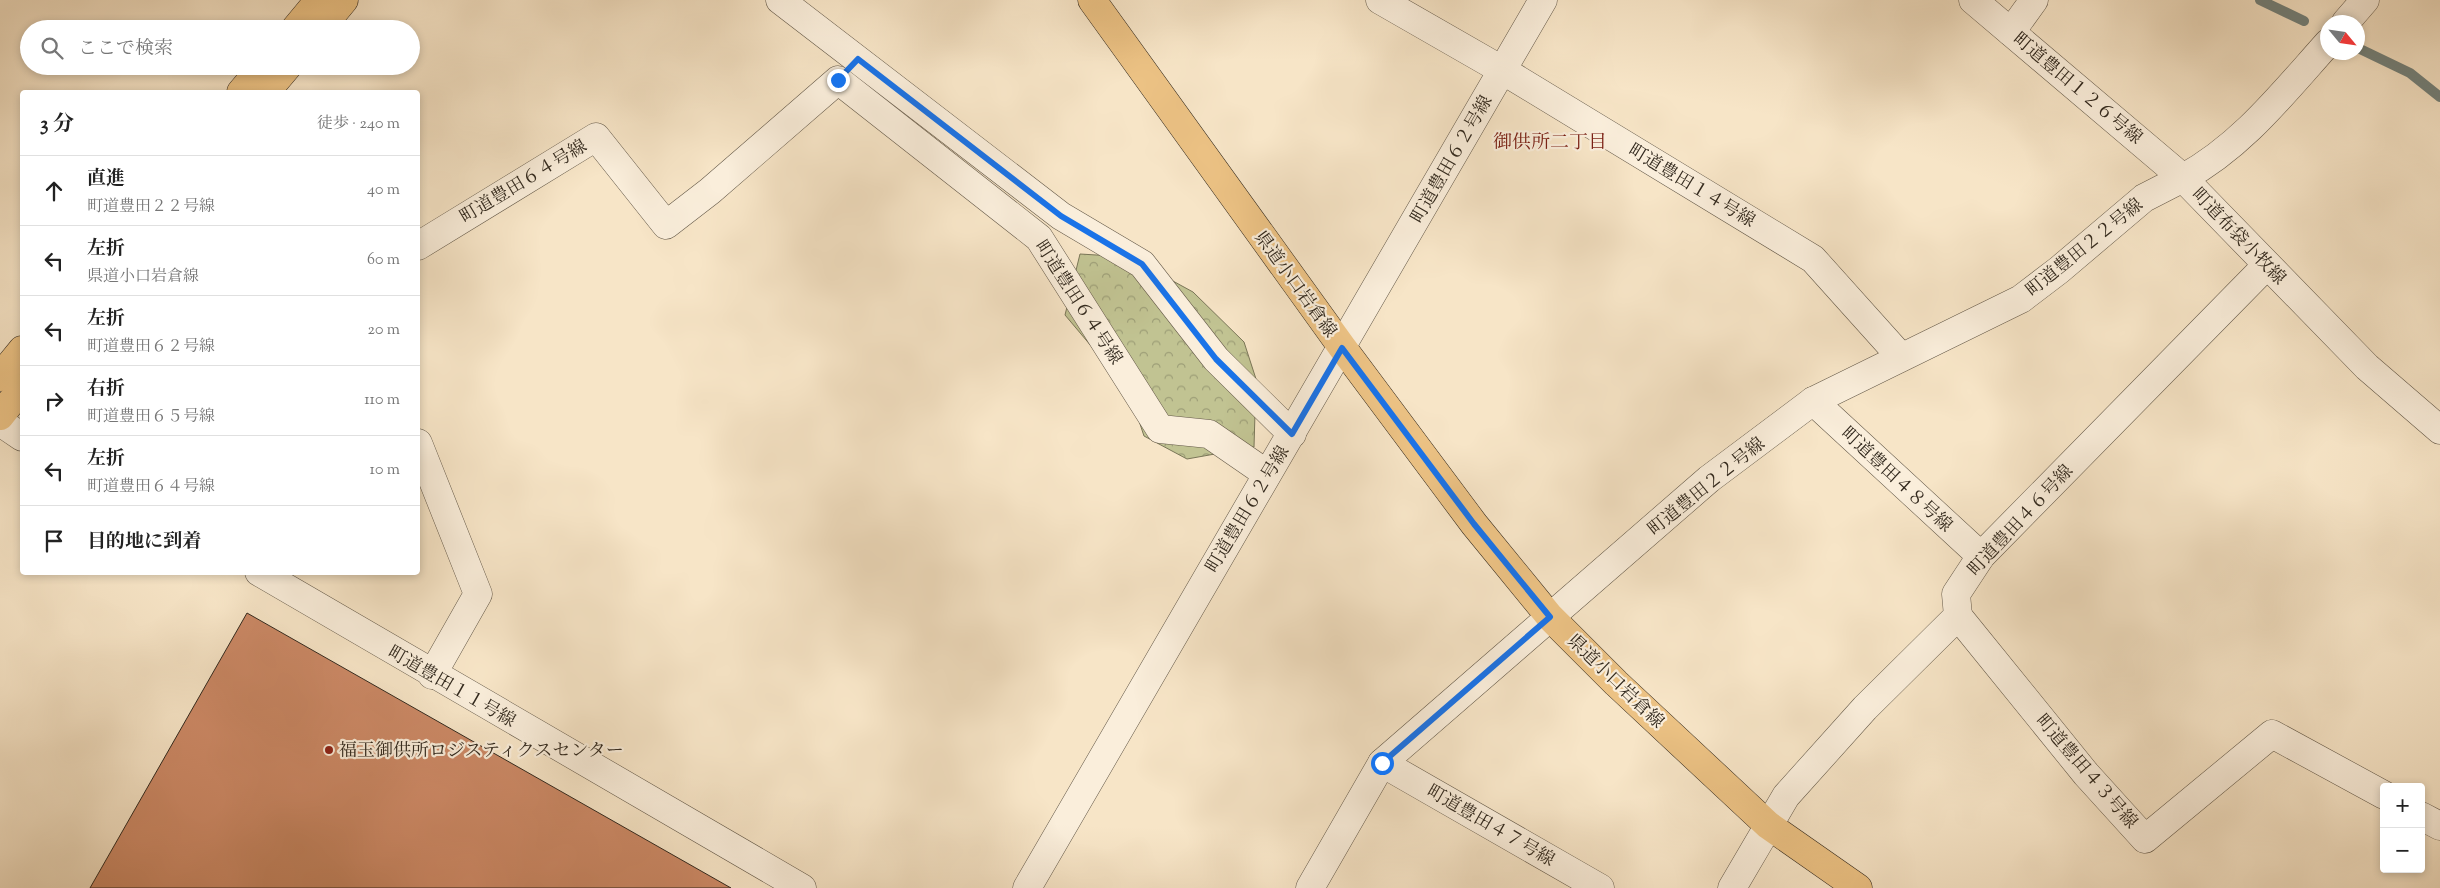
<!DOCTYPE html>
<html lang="ja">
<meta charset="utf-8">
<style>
:root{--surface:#fff;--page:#f2f2f2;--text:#222;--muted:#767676;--line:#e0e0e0}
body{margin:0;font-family:"Sorts Mill Goudy","Noto Serif JP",serif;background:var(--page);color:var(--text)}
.controls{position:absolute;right:15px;bottom:15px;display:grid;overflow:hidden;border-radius:5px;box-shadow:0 2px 8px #0003}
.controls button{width:45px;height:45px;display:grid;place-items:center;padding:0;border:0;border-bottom:1px solid var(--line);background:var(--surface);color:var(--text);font:25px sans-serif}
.compass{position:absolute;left:2320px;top:15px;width:45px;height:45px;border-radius:50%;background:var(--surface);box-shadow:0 2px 8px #0003;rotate:119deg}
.stop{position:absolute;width:15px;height:15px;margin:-11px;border:4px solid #1a73e8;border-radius:50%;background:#fff}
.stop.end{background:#1a73e8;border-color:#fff;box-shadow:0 1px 5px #0008}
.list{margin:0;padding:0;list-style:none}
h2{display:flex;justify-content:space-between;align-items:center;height:65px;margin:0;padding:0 20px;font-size:21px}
h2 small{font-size:16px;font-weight:400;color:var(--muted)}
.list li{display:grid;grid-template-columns:32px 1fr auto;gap:15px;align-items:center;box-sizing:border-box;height:70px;padding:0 20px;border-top:1px solid var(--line)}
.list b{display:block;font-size:19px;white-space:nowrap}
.list p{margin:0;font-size:16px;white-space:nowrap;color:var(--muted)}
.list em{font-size:16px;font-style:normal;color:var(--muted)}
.icon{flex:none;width:28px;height:28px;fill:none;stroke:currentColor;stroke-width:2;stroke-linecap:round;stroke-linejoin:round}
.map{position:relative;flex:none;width:2440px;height:888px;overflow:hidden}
.search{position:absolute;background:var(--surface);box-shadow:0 2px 8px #0003;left:20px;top:20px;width:400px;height:55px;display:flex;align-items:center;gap:12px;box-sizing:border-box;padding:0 18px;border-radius:28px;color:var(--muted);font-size:19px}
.panel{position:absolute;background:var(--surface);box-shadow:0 2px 8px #0003;left:20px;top:90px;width:400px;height:485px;border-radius:5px}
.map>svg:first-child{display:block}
.forest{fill:url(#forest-crowns);stroke:#7a7658}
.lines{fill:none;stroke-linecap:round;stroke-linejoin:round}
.stream{stroke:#73827d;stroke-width:10}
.building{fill:#cc8966;stroke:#32291e}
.minor-casing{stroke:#635848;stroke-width:29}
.major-casing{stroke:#32291e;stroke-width:29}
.highway-casing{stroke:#32291e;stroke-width:29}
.minor{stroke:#faeedb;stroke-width:28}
.major{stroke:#ecc284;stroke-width:28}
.highway{stroke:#ecc284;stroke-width:28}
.route{stroke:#1a73e8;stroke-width:6}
.poi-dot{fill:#8f2418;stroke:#faeedb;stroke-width:2}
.labels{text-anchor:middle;stroke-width:4.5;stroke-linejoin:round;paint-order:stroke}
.street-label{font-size:18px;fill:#32291e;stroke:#faeedb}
.poi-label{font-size:18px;fill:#32291e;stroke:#faeedb;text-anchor:start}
.neighbourhood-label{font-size:19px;fill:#7a1f14;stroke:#faeedb}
</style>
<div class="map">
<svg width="2440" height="888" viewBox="0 0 2440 888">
<defs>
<pattern id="forest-crowns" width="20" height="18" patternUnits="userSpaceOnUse" patternTransform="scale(1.25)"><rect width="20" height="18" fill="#c1c392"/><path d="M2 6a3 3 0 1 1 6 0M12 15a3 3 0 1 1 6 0" fill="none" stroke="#9d9e77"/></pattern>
</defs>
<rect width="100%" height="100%" fill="#f7e5c7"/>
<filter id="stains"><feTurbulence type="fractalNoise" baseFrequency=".004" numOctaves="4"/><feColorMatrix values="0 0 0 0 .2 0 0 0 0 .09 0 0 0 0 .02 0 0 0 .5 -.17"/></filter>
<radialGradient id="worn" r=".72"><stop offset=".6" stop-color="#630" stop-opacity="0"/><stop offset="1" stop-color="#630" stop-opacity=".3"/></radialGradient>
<!-- forest -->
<polygon class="forest" points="1080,254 1129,257 1193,292 1244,342 1256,379 1254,447 1187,459 1144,436 1129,391 1065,315"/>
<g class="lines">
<!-- stream -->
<g class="stream">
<polyline points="2260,0 2304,21"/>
<polyline points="2358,48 2410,73 2440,97"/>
</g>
</g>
<!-- building -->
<polygon class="building" points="247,613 731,888 90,888"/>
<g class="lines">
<defs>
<g id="minor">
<polyline points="780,0 1061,216 1142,264 1216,359 1292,434"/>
<polyline points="1380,0 1502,70 1813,259 1901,357"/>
<polyline points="2346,22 2365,0"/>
<polyline points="2011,32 2034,0"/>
<path d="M2328 43C2283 93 2242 146 2183 178L2367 367 2440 430"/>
<polyline points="418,246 596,137 666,225 710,191 838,80 1039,238 1160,429 1209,434 1267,474"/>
<polyline points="1813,401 1981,556"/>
<polyline points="0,422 22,437"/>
<polyline points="418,443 478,594 432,675"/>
<polyline points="259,572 802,888"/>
<polyline points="1958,616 2086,774 2145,839 2272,734 2384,795"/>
<polyline points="1382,763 1600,888"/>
<polyline points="2421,816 2440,826"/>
<polyline points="1027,888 1543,0"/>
<polyline points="1310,888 1382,763 1709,479 1813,401 2021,299 2059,270 2144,198 2183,178 1973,0"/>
<polyline points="1732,888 1786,796 1865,708 1958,616 1956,594 1981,556 2267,265"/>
</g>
<polyline id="major" points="1092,0 1342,347 1474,524 1550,617 1616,683 1768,825 1858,888"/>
<g id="highway">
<polyline points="295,29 319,0"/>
<polyline points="320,29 344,0"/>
<polyline points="241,92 263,66"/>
<polyline points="266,92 288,66"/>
<polyline points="0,377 22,350"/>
<polyline points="0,416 22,388"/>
</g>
</defs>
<!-- minor casing -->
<use href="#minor" class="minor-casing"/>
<!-- major casing -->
<use href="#major" class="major-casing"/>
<!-- highway casing -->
<use href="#highway" class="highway-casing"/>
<!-- minor -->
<use href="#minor" class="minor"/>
<!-- major -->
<use href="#major" class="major"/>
<!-- highway -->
<use href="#highway" class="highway"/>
</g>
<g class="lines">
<!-- route -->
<polyline class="route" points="838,80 858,59 1061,216 1142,264 1216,359 1292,434 1342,348 1474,524 1550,617 1382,763"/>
</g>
<!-- markers -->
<circle class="poi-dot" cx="329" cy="750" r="5"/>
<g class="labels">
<!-- street labels -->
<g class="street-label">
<text transform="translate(2078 88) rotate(40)" y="6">町道豊田１２６号線</text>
<text transform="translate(1451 159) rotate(-60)" y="6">町道豊田６２号線</text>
<text transform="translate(523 181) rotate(-31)" y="6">町道豊田６４号線</text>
<text transform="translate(1692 185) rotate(31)" y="6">町道豊田１４号線</text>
<text transform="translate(2239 236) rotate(46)" y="6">町道布袋小牧線</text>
<text transform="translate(2084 247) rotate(-39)" y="6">町道豊田２２号線</text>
<text transform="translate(1296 284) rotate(54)" y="6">県道小口岩倉線</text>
<text transform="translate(1079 302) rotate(57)" y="6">町道豊田６４号線</text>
<text transform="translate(1897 479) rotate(43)" y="6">町道豊田４８号線</text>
<text transform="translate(1706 486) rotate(-39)" y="6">町道豊田２２号線</text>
<text transform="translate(1247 509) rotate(-59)" y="6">町道豊田６２号線</text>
<text transform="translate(2020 520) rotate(-47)" y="6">町道豊田４６号線</text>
<text transform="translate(1616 681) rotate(44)" y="6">県道小口岩倉線</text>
<text transform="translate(452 686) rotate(30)" y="6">町道豊田１１号線</text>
<text transform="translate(2087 771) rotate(49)" y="6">町道豊田４３号線</text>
<text transform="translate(1491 825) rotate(30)" y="6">町道豊田４７号線</text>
</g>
<!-- poi labels -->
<g class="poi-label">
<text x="339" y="756">福玉御供所ロジスティクスセンター</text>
</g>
<!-- neighbourhood labels -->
<g class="neighbourhood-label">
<text x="1550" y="148">御供所二丁目</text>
</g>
</g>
<rect width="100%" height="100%" filter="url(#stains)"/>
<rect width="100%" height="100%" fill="url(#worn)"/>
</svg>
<div class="controls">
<button>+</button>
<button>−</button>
</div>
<svg class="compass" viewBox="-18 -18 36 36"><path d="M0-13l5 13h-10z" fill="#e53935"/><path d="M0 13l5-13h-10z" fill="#767676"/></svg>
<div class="stop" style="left:1382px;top:763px"></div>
<div class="stop end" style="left:838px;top:80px"></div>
<div class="search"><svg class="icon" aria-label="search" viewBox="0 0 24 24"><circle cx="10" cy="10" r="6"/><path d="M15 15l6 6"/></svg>ここで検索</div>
<section class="panel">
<h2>3 分<small>徒歩 · 240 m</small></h2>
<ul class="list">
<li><svg class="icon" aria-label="ahead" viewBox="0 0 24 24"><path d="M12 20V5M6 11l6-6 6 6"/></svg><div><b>直進</b><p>町道豊田２２号線</p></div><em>40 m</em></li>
<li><svg class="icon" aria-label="left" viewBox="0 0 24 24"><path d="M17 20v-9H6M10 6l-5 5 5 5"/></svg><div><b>左折</b><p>県道小口岩倉線</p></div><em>60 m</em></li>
<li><svg class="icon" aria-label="left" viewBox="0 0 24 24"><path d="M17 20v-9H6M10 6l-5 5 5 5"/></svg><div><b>左折</b><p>町道豊田６２号線</p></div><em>20 m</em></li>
<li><svg class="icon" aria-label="right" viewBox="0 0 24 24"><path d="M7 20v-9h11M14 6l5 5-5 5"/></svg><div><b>右折</b><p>町道豊田６５号線</p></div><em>110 m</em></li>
<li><svg class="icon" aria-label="left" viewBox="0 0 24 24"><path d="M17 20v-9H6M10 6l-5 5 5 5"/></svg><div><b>左折</b><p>町道豊田６４号線</p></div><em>10 m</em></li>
<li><svg class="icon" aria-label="arrive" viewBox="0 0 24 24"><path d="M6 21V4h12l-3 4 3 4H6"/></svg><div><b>目的地に到着</b></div></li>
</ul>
</section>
</div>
